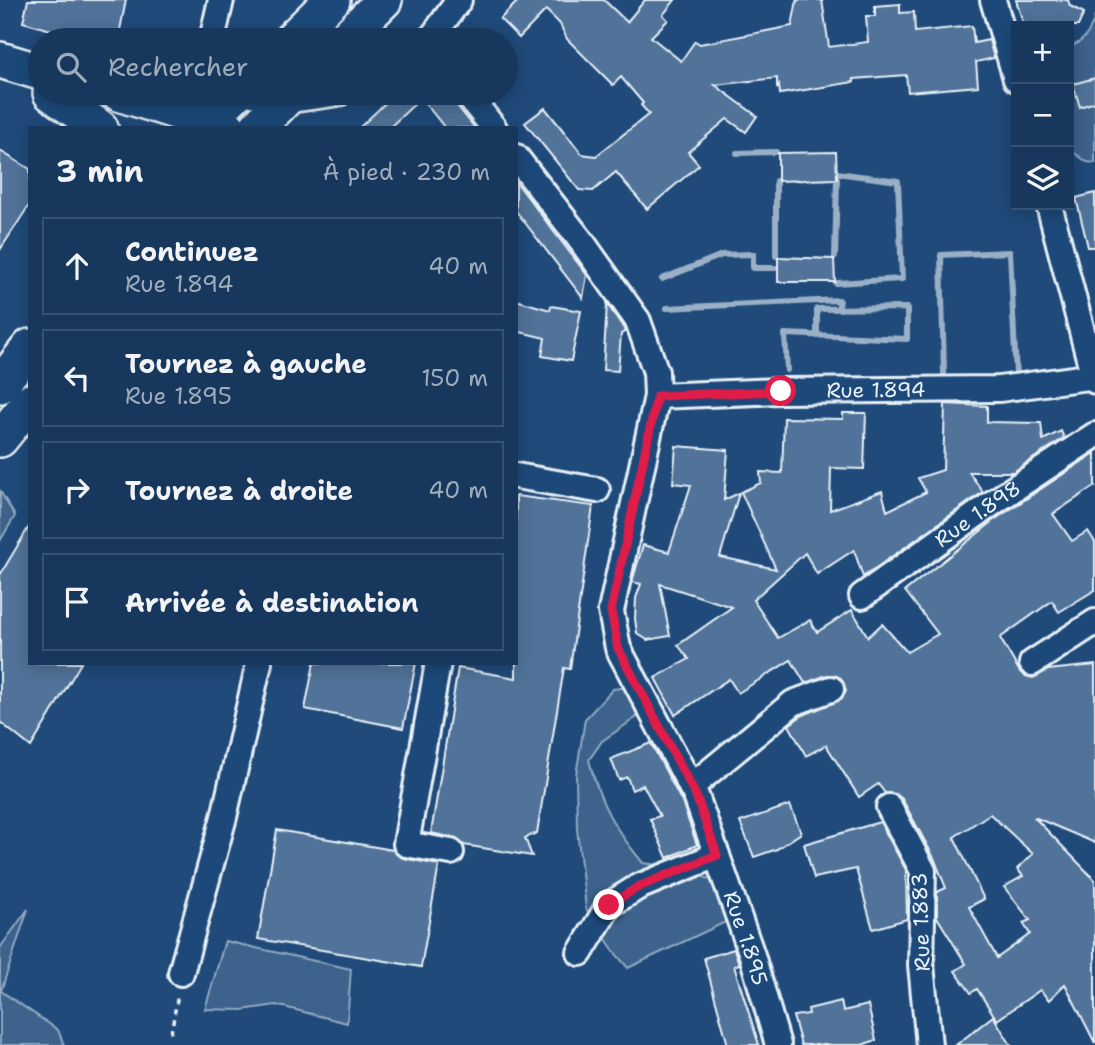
<!DOCTYPE html>
<html lang="fr">
<meta charset="utf-8">
<style>
:root{--surface:#17385c;--page:#203f62;--text:#f1f3f6;--muted:#9eacbb;--line:#365272}
body{margin:0;font-family:"Shantell Sans",sans-serif;background:var(--page);color:var(--text)}
.controls{position:absolute;right:21px;top:21px;display:grid;overflow:hidden;border-radius:0px;box-shadow:0 4px 18px #0003}
.controls button{width:63px;height:63px;display:grid;place-items:center;padding:0;border:0;border-bottom:2px solid var(--line);background:var(--surface);color:var(--text);font:35px sans-serif}
.stop{position:absolute;width:21px;height:21px;margin:-16px;border:5px solid #e11d48;border-radius:50%;background:#fff}
.stop.end{background:#e11d48;border-color:#fff;box-shadow:0 2px 7px #0008}
.list{margin:0;padding:0;list-style:none}
h2{display:flex;justify-content:space-between;align-items:center;height:91px;margin:0;padding:0 28px;font-size:30px}
h2 small{font-size:23px;font-weight:400;color:var(--muted)}
.list li{display:grid;grid-template-columns:46px 1fr auto;gap:21px;align-items:center;box-sizing:border-box;height:98px;margin:0 14px 14px;padding:0 14px;border:2px solid var(--line);border-radius:0px}
.list b{display:block;font-size:26px;white-space:nowrap}
.list p{margin:0;font-size:23px;white-space:nowrap;color:var(--muted)}
.list em{font-size:23px;font-style:normal;color:var(--muted)}
.icon{flex:none;width:38px;height:38px;fill:none;stroke:currentColor;stroke-width:2;stroke-linecap:round;stroke-linejoin:round}
.map{position:relative;flex:none;width:1095px;height:1045px;overflow:hidden}
.search{position:absolute;background:var(--surface);box-shadow:0 4px 18px #0003;left:28px;top:28px;width:490px;height:77px;display:flex;align-items:center;gap:18px;box-sizing:border-box;padding:0 24px;border-radius:38px;color:var(--muted);font-size:26px}
.panel{position:absolute;background:var(--surface);box-shadow:0 4px 18px #0003;left:28px;top:126px;width:490px;height:539px;border-radius:0px}
.map>svg:first-child{display:block}
.green{fill:#3c628c;stroke:#92aac2;stroke-width:2}
.lines{fill:none;stroke-linecap:round;stroke-linejoin:round}
.stream{stroke:#9ab0c7;stroke-width:6}
.building{fill:#517399;stroke:#e8f1f8;stroke-width:2;fill-rule:evenodd}
.street-casing{stroke:#e8f1f8;stroke-width:30}
.secondary-casing{stroke:#e8f1f8;stroke-width:40}
.path{stroke:#e8f1f8;stroke-width:3.5;stroke-dasharray:5 5;stroke-linecap:butt}
.street{stroke:#1f4a7a;stroke-width:24}
.secondary{stroke:#1f4a7a;stroke-width:35}
.route{stroke:#e11d48;stroke-width:9}
.labels{text-anchor:middle;stroke-width:5;stroke-linejoin:round;paint-order:stroke}
.street-label{font-size:21px;fill:#e8f1f8;stroke:#1f4a7a}
</style>
<div class="map">
<svg width="1095" height="1045" viewBox="0 0 1095 1045">
<rect width="100%" height="100%" fill="#1f4a7a"/>
<filter id="ink" filterUnits="userSpaceOnUse"><feTurbulence type="fractalNoise" baseFrequency=".0143" numOctaves="2"/><feDisplacementMap in="SourceGraphic" scale="14" xChannelSelector="R" yChannelSelector="G"/><feConvolveMatrix kernelMatrix="1 2 1 2 8 2 1 2 1" color-interpolation-filters="sRGB"/></filter>
<g filter="url(#ink)">
<!-- green -->
<g class="green">
<path d="M1095 16V163L1087 162 1069 149V47C1084 43 1091 31 1095 16Z"/>
<polygon points="0,491 15,516 0,541"/>
<path d="M628 687 637 717 602 741 589 760C601 807 613 826 643 863L673 867 710 879 734 918 628 968 616 954 586 909 577 829 576 775 585 719 613 689Z"/>
<polygon points="28,909 1,991 58,1030 64,1045 0,1045 0,948"/>
<polygon points="225,941 351,969 347,1023 276,1005 242,1010 205,1009"/>
</g>
<g class="lines">
<!-- stream -->
<g class="stream">
<polyline points="737,153 776,152"/>
<polyline points="776,256 776,181"/>
<polyline points="835,257 837,179"/>
<polyline points="662,279 722,255 753,254 753,268 775,268"/>
<polyline points="836,283 902,279 898,181 837,173"/>
<polyline points="667,308 839,300 839,309"/>
<polyline points="787,370 785,334 907,339 907,308 817,309 817,336"/>
<polyline points="944,373 941,255 1010,252 1016,375"/>
</g>
</g>
<!-- building -->
<g class="building">
<polygon points="28,0 126,0 118,40 86,40 23,22"/>
<polygon points="519,0 604,0 627,22 645,0 675,0 663,15 668,20 651,37 681,61 695,41 700,44 792,26 797,0 822,0 829,47 868,42 866,16 875,16 875,6 900,4 900,13 914,12 915,32 972,26 974,43 989,40 994,58 976,62 978,86 908,92 906,75 854,79 854,82 780,94 779,85 777,89 777,78 715,85 757,116 746,132 727,119 688,152 699,165 647,209 616,172 593,191 579,190 525,123 545,108 582,154 596,156 649,114 641,105 643,103 621,77 613,85 567,39 560,24 546,10 519,38 500,19"/>
<polygon points="1016,0 1068,0 1070,6 1084,13 1078,26 1024,26"/>
<polygon points="1095,78 1095,102 1080,107 1073,84"/>
<polygon points="396,93 450,93 454,102 475,128 445,128 421,98 389,128 359,128"/>
<polygon points="0,151 30,169 30,204 0,250"/>
<polygon points="836,152 837,179 778,181 778,153"/>
<polygon points="516,182 587,275 583,298 516,211"/>
<polygon points="1095,193 1095,247 1088,247 1076,198"/>
<polygon points="778,257 834,259 835,282 778,282"/>
<polygon points="516,300 550,310 551,306 581,311 571,361 542,356 545,338 516,331"/>
<polygon points="607,304 626,331 621,334 618,371 603,370"/>
<path d="M945 404 987 406V422L1041 423 1043 440 1061 431 1064 438 1013 472H969L983 492 863 577 854 550 817 574 805 553 753 600 778 638 810 620 817 632 852 610 868 637 882 624 907 652 938 634 905 591 991 523 988 524 1095 453V486L1053 514 1072 541 1088 531 1095 542V590L1059 612 1052 601 1000 638 1020 672 1026 676 1033 678 1048 670 1095 665V843L1034 817 1095 880V1043L1065 984 1049 1000 1040 990 997 1020 977 989 971 993 955 971 966 964 937 917V892L946 888 934 858 902 799 896 794 885 793 878 784 859 797 826 745 806 756 789 725 801 716 842 699 846 691 841 678 834 675H827L805 683 791 660 738 693 729 679 675 715 655 678 689 659 678 645 732 607 660 584 670 636 647 640 637 633 635 619 636 598 641 584 632 582 643 545 669 552 691 485 673 483 676 446 728 450 724 500 739 493 720 557 776 569 741 492 761 483 760 472 782 473 784 418 843 419V413H866L864 469 831 468 830 510 882 491 887 511 926 492 918 478 943 470ZM990 814 1033 854 1017 869 1023 876 1004 887 1030 920 1023 923 1030 934 997 958 969 907 984 899 954 837Z"/>
<polygon points="516,496 593,506 570,669 564,668 537,833 525,838 532,856 464,845 454,838 431,833 458,668 516,678"/>
<polygon points="30,525 30,663 81,663 31,747 0,722 0,575"/>
<polygon points="314,663 416,663 403,728 305,709"/>
<polygon points="651,743 682,802 697,845 667,858 650,819 660,816 643,785 632,790 627,777 619,780 611,759"/>
<polygon points="790,805 801,833 777,849 754,857 740,822"/>
<polygon points="880,822 906,870 907,919 873,929 856,869 814,878 804,844"/>
<polygon points="277,830 393,850 403,858 439,865 421,967 258,939"/>
<polygon points="734,949 739,964 734,966 759,1045 728,1045 704,958"/>
<polygon points="841,1001 843,1011 868,1005 876,1040 862,1045 801,1045 793,1016 809,1014 808,1009"/>
<polygon points="993,1016 1011,1045 956,1045"/>
</g>
<g class="lines">
<defs>
<g id="street">
<polyline points="993,0 1016,79"/>
<polyline points="212,40 221,0"/>
<polyline points="430,40 459,0"/>
<polyline points="248,93 282,101 339,93"/>
<polyline points="466,93 494,128"/>
<path id="s1" d="M516 157 582 242 638 321 656 372 657 396 611 611 618 648 696 796 752 955 778 1045"/>
<polyline points="1049,205 1095,381"/>
<path id="s2" d="M657 396 781 391 999 389 1095 376"/>
<polyline points="516,476 597,490"/>
<path id="s3" d="M862 596 994 502 1095 435"/>
<polyline points="438,663 406,844 451,852"/>
<polyline points="1032,663 1095,622"/>
<polyline points="691,787 793,703 831,689"/>
<polyline points="889,807 923,871 921,965 929,1045"/>
<polyline points="580,953 609,905 638,887 717,855"/>
<polyline points="181,973 224,817 259,663"/>
</g>
<g id="secondary">
<polyline points="291,40 332,0"/>
<polyline points="344,40 384,0"/>
<polyline points="0,60 40,72"/>
<polyline points="51,93 100,128"/>
<polyline points="119,93 228,128"/>
<polyline points="206,128 212,123 212,117 236,93"/>
<polyline points="257,128 291,93"/>
<polyline points="0,385 30,347"/>
<polyline points="0,439 30,402"/>
</g>
</defs>
<!-- street casing -->
<use href="#street" class="street-casing"/>
<!-- secondary casing -->
<use href="#secondary" class="secondary-casing"/>
<!-- path -->
<polyline class="path" points="171,1033 178,994"/>
<!-- street -->
<use href="#street" class="street"/>
<!-- secondary -->
<use href="#secondary" class="secondary"/>
</g>
</g>
<g class="lines" filter="url(#ink)">
<!-- route -->
<polyline class="route" points="609,905 638,887 717,855 696,796 618,648 611,611 657,396 781,391"/>
</g>
<g class="labels">
<!-- street labels -->
<g class="street-label">
<text dy="7" stroke="none"><textPath href="#s2" startOffset="219">Rue 1.894</textPath></text>
<text dy="7" stroke="none"><textPath href="#s3" startOffset="142">Rue 1.898</textPath></text>
<text transform="translate(921 922) rotate(-92)" y="7">Rue 1.883</text>
<text dy="7" stroke="none"><textPath href="#s1" startOffset="858">Rue 1.895</textPath></text>
</g>
</g>
</svg>
<div class="controls">
<button>+</button>
<button>−</button>
<button><svg class="icon" aria-label="layers" viewBox="0 0 24 24"><path d="M12 4l9 5-9 5-9-5zM3 14l9 5 9-5"/></svg></button>
</div>
<div class="stop" style="left:781px;top:391px"></div>
<div class="stop end" style="left:609px;top:905px"></div>
<div class="search"><svg class="icon" aria-label="search" viewBox="0 0 24 24"><circle cx="10" cy="10" r="6"/><path d="M15 15l6 6"/></svg>Rechercher</div>
<section class="panel">
<h2>3 min<small>À pied · 230 m</small></h2>
<ul class="list">
<li><svg class="icon" aria-label="ahead" viewBox="0 0 24 24"><path d="M12 20V5M6 11l6-6 6 6"/></svg><div><b>Continuez</b><p>Rue 1.894</p></div><em>40 m</em></li>
<li><svg class="icon" aria-label="left" viewBox="0 0 24 24"><path d="M17 20v-9H6M10 6l-5 5 5 5"/></svg><div><b>Tournez à gauche</b><p>Rue 1.895</p></div><em>150 m</em></li>
<li><svg class="icon" aria-label="right" viewBox="0 0 24 24"><path d="M7 20v-9h11M14 6l5 5-5 5"/></svg><div><b>Tournez à droite</b></div><em>40 m</em></li>
<li><svg class="icon" aria-label="arrive" viewBox="0 0 24 24"><path d="M6 21V4h12l-3 4 3 4H6"/></svg><div><b>Arrivée à destination</b></div></li>
</ul>
</section>
</div>
